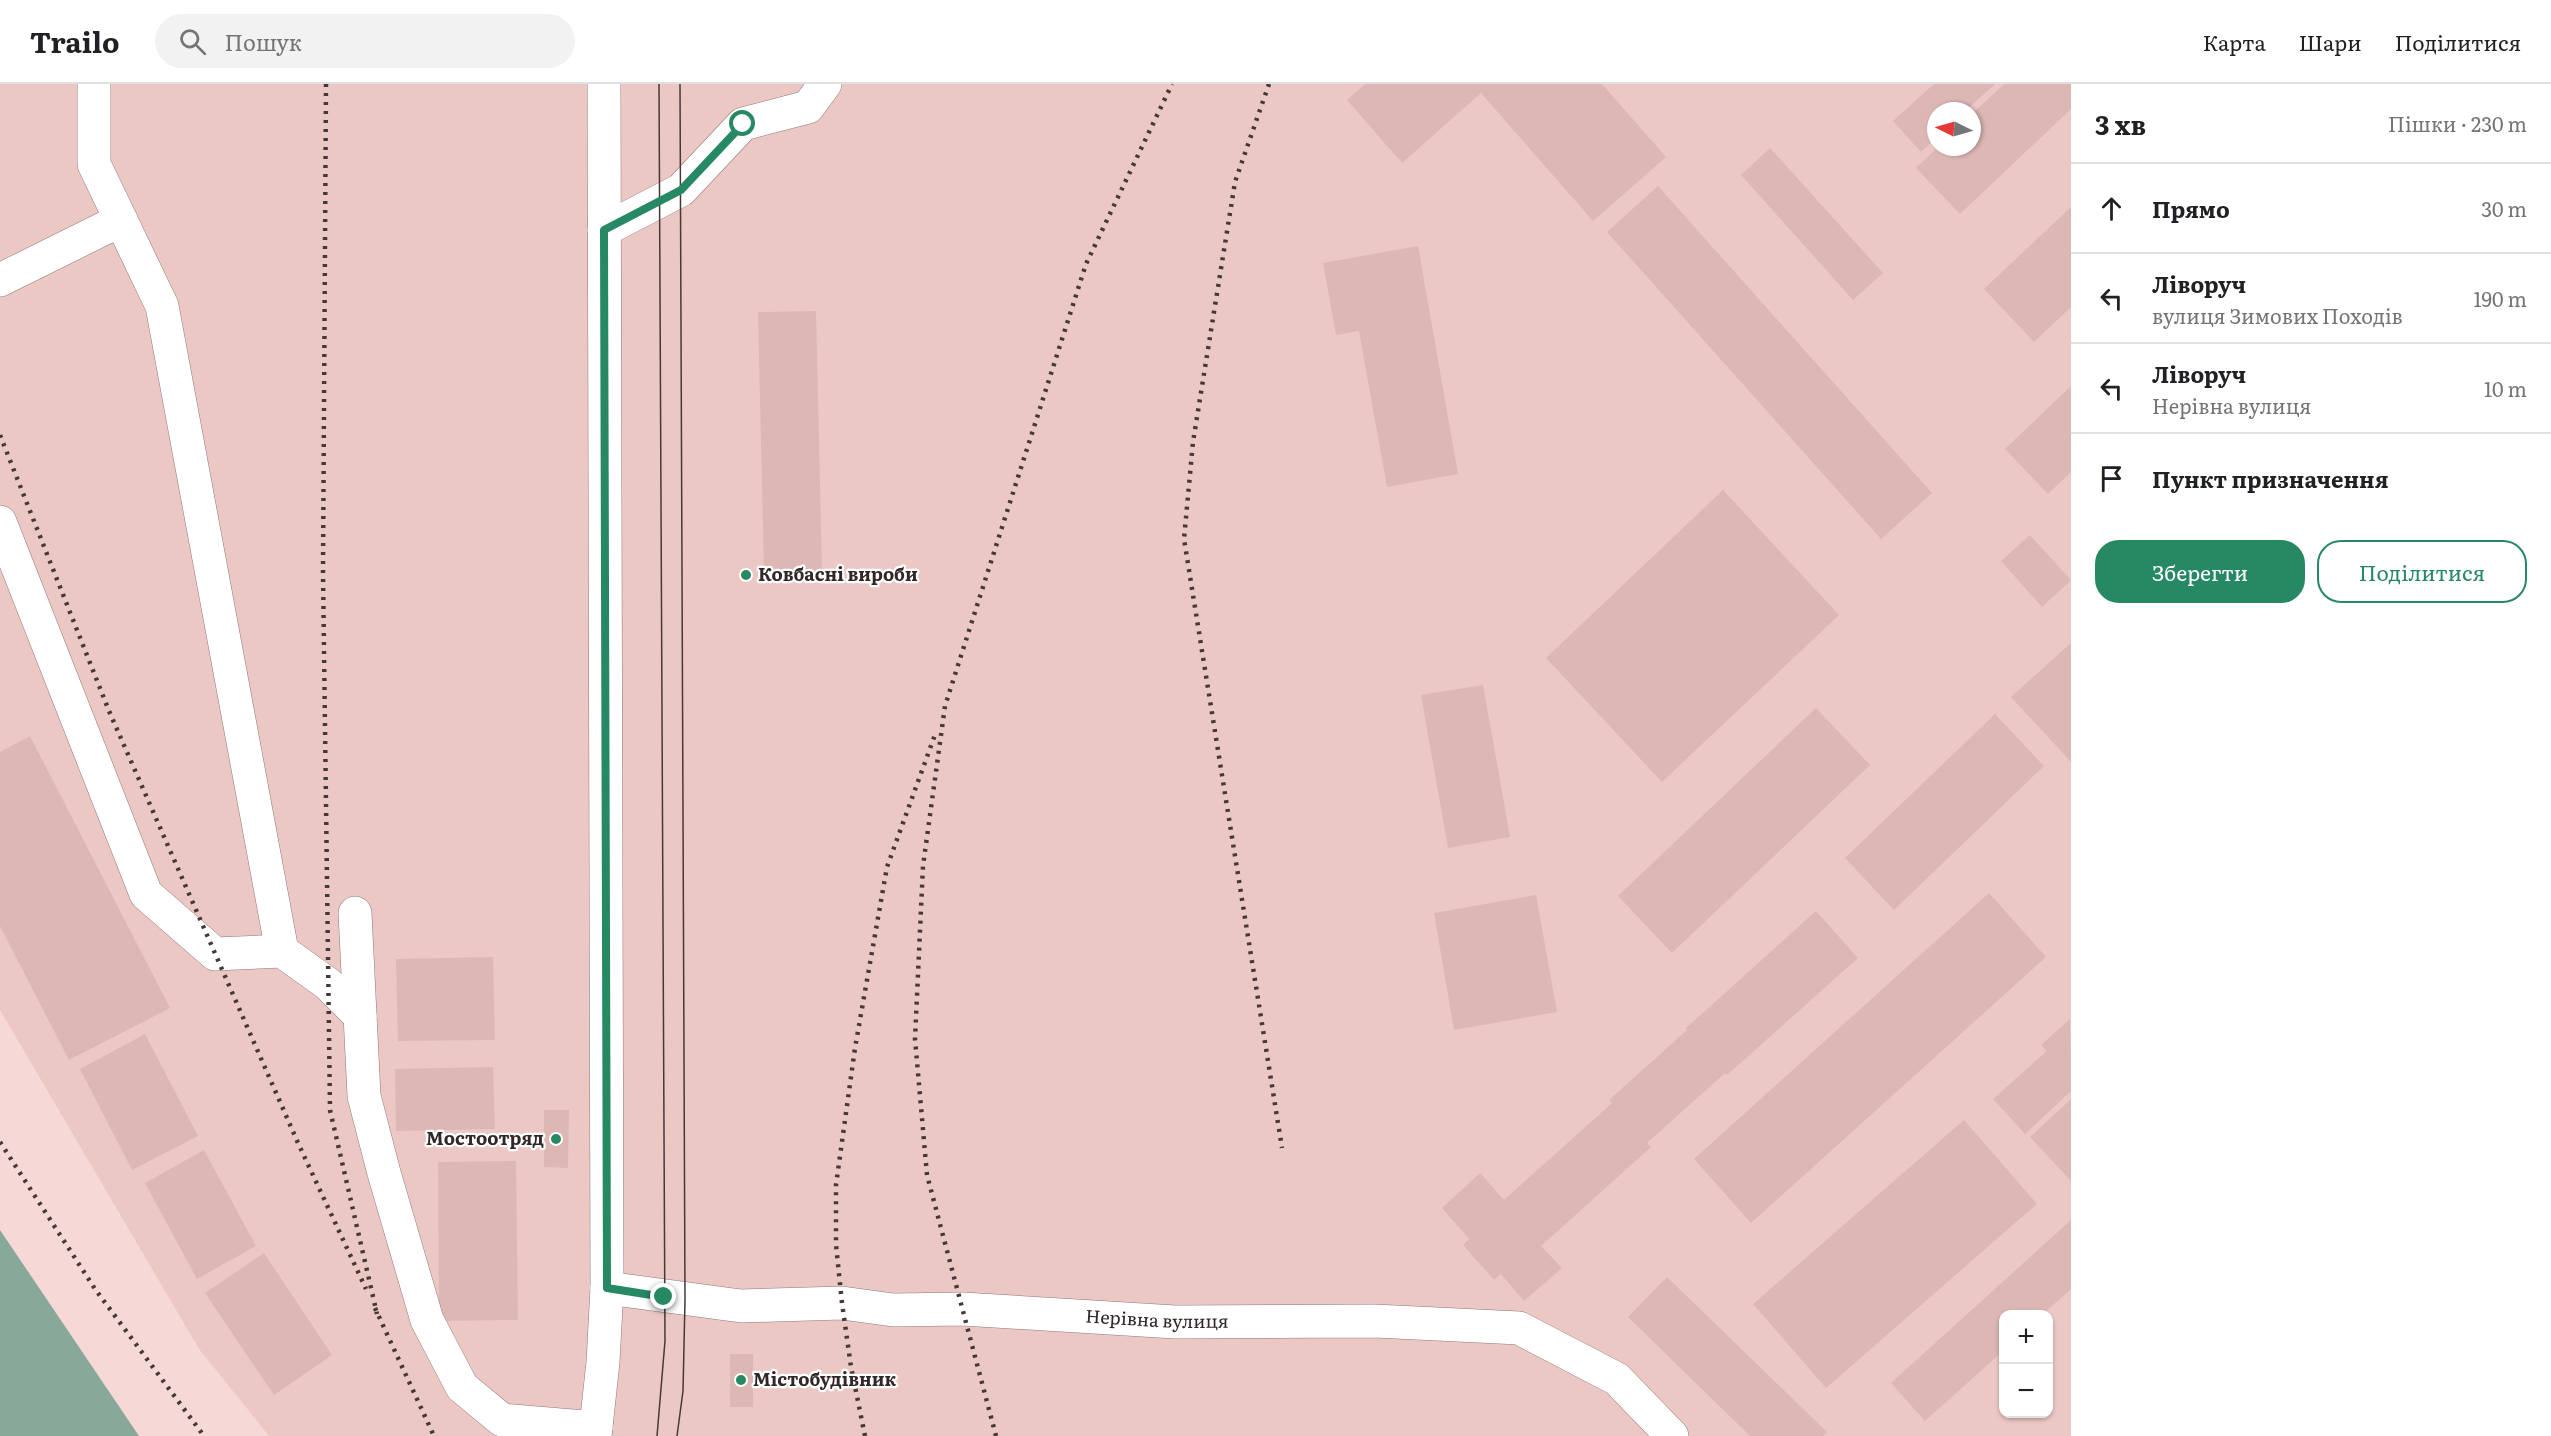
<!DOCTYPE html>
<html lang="uk">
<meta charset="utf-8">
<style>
:root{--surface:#fff;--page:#f2f2f2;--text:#202124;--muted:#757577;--line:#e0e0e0;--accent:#278963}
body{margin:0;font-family:Literata,serif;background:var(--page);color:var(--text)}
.controls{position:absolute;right:18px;bottom:18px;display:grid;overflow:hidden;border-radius:12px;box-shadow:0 2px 4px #0004}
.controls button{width:54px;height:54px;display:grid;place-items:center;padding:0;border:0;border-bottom:2px solid var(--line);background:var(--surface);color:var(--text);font:30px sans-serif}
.compass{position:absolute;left:1927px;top:18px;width:54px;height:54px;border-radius:50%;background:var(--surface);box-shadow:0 2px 4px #0004;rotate:275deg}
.stop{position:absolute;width:18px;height:18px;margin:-14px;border:4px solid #278963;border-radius:50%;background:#fff}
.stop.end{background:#278963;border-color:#fff;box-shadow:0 2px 6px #0008}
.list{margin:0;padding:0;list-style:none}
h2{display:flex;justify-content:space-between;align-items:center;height:78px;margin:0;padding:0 24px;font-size:26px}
h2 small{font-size:20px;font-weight:400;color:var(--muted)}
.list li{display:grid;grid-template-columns:39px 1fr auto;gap:18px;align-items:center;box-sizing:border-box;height:90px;padding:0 24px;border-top:2px solid var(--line)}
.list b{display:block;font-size:22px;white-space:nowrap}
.list p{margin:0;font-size:20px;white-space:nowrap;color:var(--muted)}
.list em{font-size:20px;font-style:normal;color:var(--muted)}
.actions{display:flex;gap:12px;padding:18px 24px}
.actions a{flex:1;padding:14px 0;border:2px solid var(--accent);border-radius:24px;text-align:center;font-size:21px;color:var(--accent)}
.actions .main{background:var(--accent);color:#fff}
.icon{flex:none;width:33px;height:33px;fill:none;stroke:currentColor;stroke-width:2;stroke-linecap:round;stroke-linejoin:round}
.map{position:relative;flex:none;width:2071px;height:1352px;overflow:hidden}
header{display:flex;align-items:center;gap:36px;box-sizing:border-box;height:84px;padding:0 30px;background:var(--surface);border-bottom:2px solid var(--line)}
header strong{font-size:28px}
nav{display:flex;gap:33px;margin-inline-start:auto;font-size:21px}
.search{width:420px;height:54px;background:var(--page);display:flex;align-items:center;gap:15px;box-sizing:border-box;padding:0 21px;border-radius:33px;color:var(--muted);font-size:22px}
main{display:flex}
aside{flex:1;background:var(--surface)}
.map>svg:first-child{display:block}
.built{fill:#ecc8c5;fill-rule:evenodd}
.forest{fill:#88a999}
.building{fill:#dcb7b4}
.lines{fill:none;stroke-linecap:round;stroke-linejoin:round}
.minor-casing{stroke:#907775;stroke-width:34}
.major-casing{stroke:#907775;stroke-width:34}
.minor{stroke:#fff;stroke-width:33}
.major{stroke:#fff;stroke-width:33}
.tram{stroke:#453938;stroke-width:1.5}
.rail{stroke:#453938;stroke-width:4.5;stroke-dasharray:3 6;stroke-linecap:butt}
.route{stroke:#278963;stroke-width:8}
.poi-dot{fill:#278963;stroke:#fff;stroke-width:2}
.labels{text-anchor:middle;stroke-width:4.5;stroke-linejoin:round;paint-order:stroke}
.poi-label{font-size:18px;font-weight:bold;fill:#312726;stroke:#fff;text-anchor:start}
.street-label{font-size:18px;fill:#312726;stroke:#fff}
</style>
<header>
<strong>Trailo</strong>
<div class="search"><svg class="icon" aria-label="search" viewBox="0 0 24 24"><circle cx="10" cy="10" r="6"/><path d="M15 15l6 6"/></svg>Пошук</div>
<nav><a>Карта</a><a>Шари</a><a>Поділитися</a></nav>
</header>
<main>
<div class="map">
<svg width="2071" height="1352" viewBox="0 0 2071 1352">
<rect width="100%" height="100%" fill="#f6d9d7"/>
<!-- built -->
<path class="built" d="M0 0H2071V1352H269L199 1265 0 926ZM1936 27H1972V63H1936ZM2004 1230H2048V1330H2004Z"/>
<!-- forest -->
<polygon class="forest" points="0,1146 139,1352 0,1352"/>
<!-- building -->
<g class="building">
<polygon points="1365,0 1602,0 1666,73 1593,137 1481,9 1402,79 1347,16"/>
<polygon points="1934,0 1995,0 1965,27 1936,27 1936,54 1921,68 1893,37"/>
<polygon points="2004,0 2071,0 2071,25 1960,130 1916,84 1938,63 1972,63 1972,30"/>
<polygon points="1770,64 1883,189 1853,216 1741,91"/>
<polygon points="1658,102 1932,409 1881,455 1607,148"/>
<polygon points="2071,123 2071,223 2034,258 1984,205"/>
<polygon points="1418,162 1458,390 1387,403 1359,247 1336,251 1323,179"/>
<polygon points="816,227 822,488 764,489 758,228"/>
<polygon points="2071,302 2071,388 2048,410 2005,365"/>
<polygon points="1723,406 1839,531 1662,698 1546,574"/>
<polygon points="2030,451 2071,496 2042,523 2001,477"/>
<polygon points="2071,559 2071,678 2011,613"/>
<polygon points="1483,601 1510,753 1448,764 1421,611"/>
<polygon points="1816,624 1870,681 1672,869 1618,812"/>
<polygon points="1995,630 2044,682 1894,826 1845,774"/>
<polygon points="30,652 170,924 69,976 0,842 0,668"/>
<polygon points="1989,809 2046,873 1751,1139 1694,1075"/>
<polygon points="1536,811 1557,928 1454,946 1434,829"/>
<polygon points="1816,827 1858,874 1727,991 1725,989 1647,1059 1651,1063 1541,1162 1562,1184 1524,1217 1501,1190 1494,1196 1463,1161 1469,1155 1442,1124 1480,1089 1504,1116 1612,1019 1609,1016 1687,946 1685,945"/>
<polygon points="493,873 495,956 398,957 396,875"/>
<polygon points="2070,935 2071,1007 2025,1050 1993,1015 2047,967 2041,961"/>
<polygon points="145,950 198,1052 132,1086 80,985"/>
<polygon points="493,983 495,1045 396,1047 395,985"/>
<polygon points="2071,1015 2071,1097 2030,1053"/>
<polygon points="544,1026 569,1026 568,1084 544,1083"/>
<polygon points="1964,1036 2037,1120 1826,1304 1753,1220"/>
<polygon points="204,1066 256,1162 197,1195 145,1099"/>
<polygon points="516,1077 518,1236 439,1237 438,1078"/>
<polygon points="2071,1136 2071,1205 2043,1230 2004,1230 2004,1266 1925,1337 1891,1299"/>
<polygon points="264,1169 332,1271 274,1311 205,1209"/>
<polygon points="1667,1193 1827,1348 1823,1352 1750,1352 1628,1233"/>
<rect x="730" y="1270" width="23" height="53"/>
</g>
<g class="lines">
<defs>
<g id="minor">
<polyline points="94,0 94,80 162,222 282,867 328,900 360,932"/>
<polyline points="604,146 681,106 743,40 808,23 825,0"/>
<polyline points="0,196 121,136"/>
<polyline points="0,438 146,810 215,870 282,867"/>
<polyline points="355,829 364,1012 384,1089 427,1236 462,1303 502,1336 596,1344"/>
<path id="s1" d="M607 1204 741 1222 842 1219 893 1226 963 1225 1175 1238 1375 1237 1519 1244 1617 1295 1672 1352"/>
</g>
<polyline id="major" points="595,1352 603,1278 607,1204 604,0"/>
</defs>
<!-- minor casing -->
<use href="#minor" class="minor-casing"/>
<!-- major casing -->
<use href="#major" class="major-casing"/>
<!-- minor -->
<use href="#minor" class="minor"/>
<!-- major -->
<use href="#major" class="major"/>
<!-- tram -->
<g class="tram">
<polyline points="657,1352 665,1257 659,0"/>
<polyline points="677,1352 683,1307 685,1216 680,0"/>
</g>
<!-- rail -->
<g class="rail">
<polyline points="326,0 323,488 330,1026 377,1230"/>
<polyline points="1269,0 1235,98 1193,358 1184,455 1282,1064"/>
<polyline points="0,351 109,627 298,1059 366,1205"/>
<polyline points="0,1058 95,1205 204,1352"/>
<polyline points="375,1224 434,1352"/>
<polyline points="865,1352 851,1283 842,1219 836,1161 836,1101 855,964 887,783 936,648"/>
<polyline points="996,1352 927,1091 915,955 923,782 945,622 1086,180 1172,0"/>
</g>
</g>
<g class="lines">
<!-- route -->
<polyline class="route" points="664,1213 607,1204 604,146 681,106 743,40"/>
</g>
<!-- markers -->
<g class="poi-dot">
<circle cx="746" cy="491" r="6"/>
<circle cx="556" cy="1055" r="6"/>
<circle cx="741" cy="1296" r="6"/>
</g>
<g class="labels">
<!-- poi labels -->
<g class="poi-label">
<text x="758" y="497">Ковбасні вироби</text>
<text x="544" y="1061" text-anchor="end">Мостоотряд</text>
<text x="753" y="1302">Містобудівник</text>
</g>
<!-- street labels -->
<g class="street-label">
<text dy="6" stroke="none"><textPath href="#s1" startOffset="552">Нерівна вулиця</textPath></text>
</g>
</g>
</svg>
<div class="controls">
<button>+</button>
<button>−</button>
</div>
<svg class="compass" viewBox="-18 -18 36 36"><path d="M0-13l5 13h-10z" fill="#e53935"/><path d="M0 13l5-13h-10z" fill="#757577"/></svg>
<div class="stop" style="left:743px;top:40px"></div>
<div class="stop end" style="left:664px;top:1213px"></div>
</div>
<aside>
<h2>3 хв<small>Пішки · 230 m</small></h2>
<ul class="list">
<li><svg class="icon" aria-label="ahead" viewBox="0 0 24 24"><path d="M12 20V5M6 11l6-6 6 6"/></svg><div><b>Прямо</b></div><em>30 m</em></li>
<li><svg class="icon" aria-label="left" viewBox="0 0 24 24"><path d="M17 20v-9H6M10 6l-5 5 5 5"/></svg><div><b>Ліворуч</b><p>вулиця Зимових Походів</p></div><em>190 m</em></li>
<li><svg class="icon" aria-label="left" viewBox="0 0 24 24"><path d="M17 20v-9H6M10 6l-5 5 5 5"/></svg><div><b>Ліворуч</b><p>Нерівна вулиця</p></div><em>10 m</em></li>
<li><svg class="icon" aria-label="arrive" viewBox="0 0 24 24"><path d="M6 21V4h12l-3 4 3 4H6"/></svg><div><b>Пункт призначення</b></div></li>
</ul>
<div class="actions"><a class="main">Зберегти</a><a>Поділитися</a></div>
</aside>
</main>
